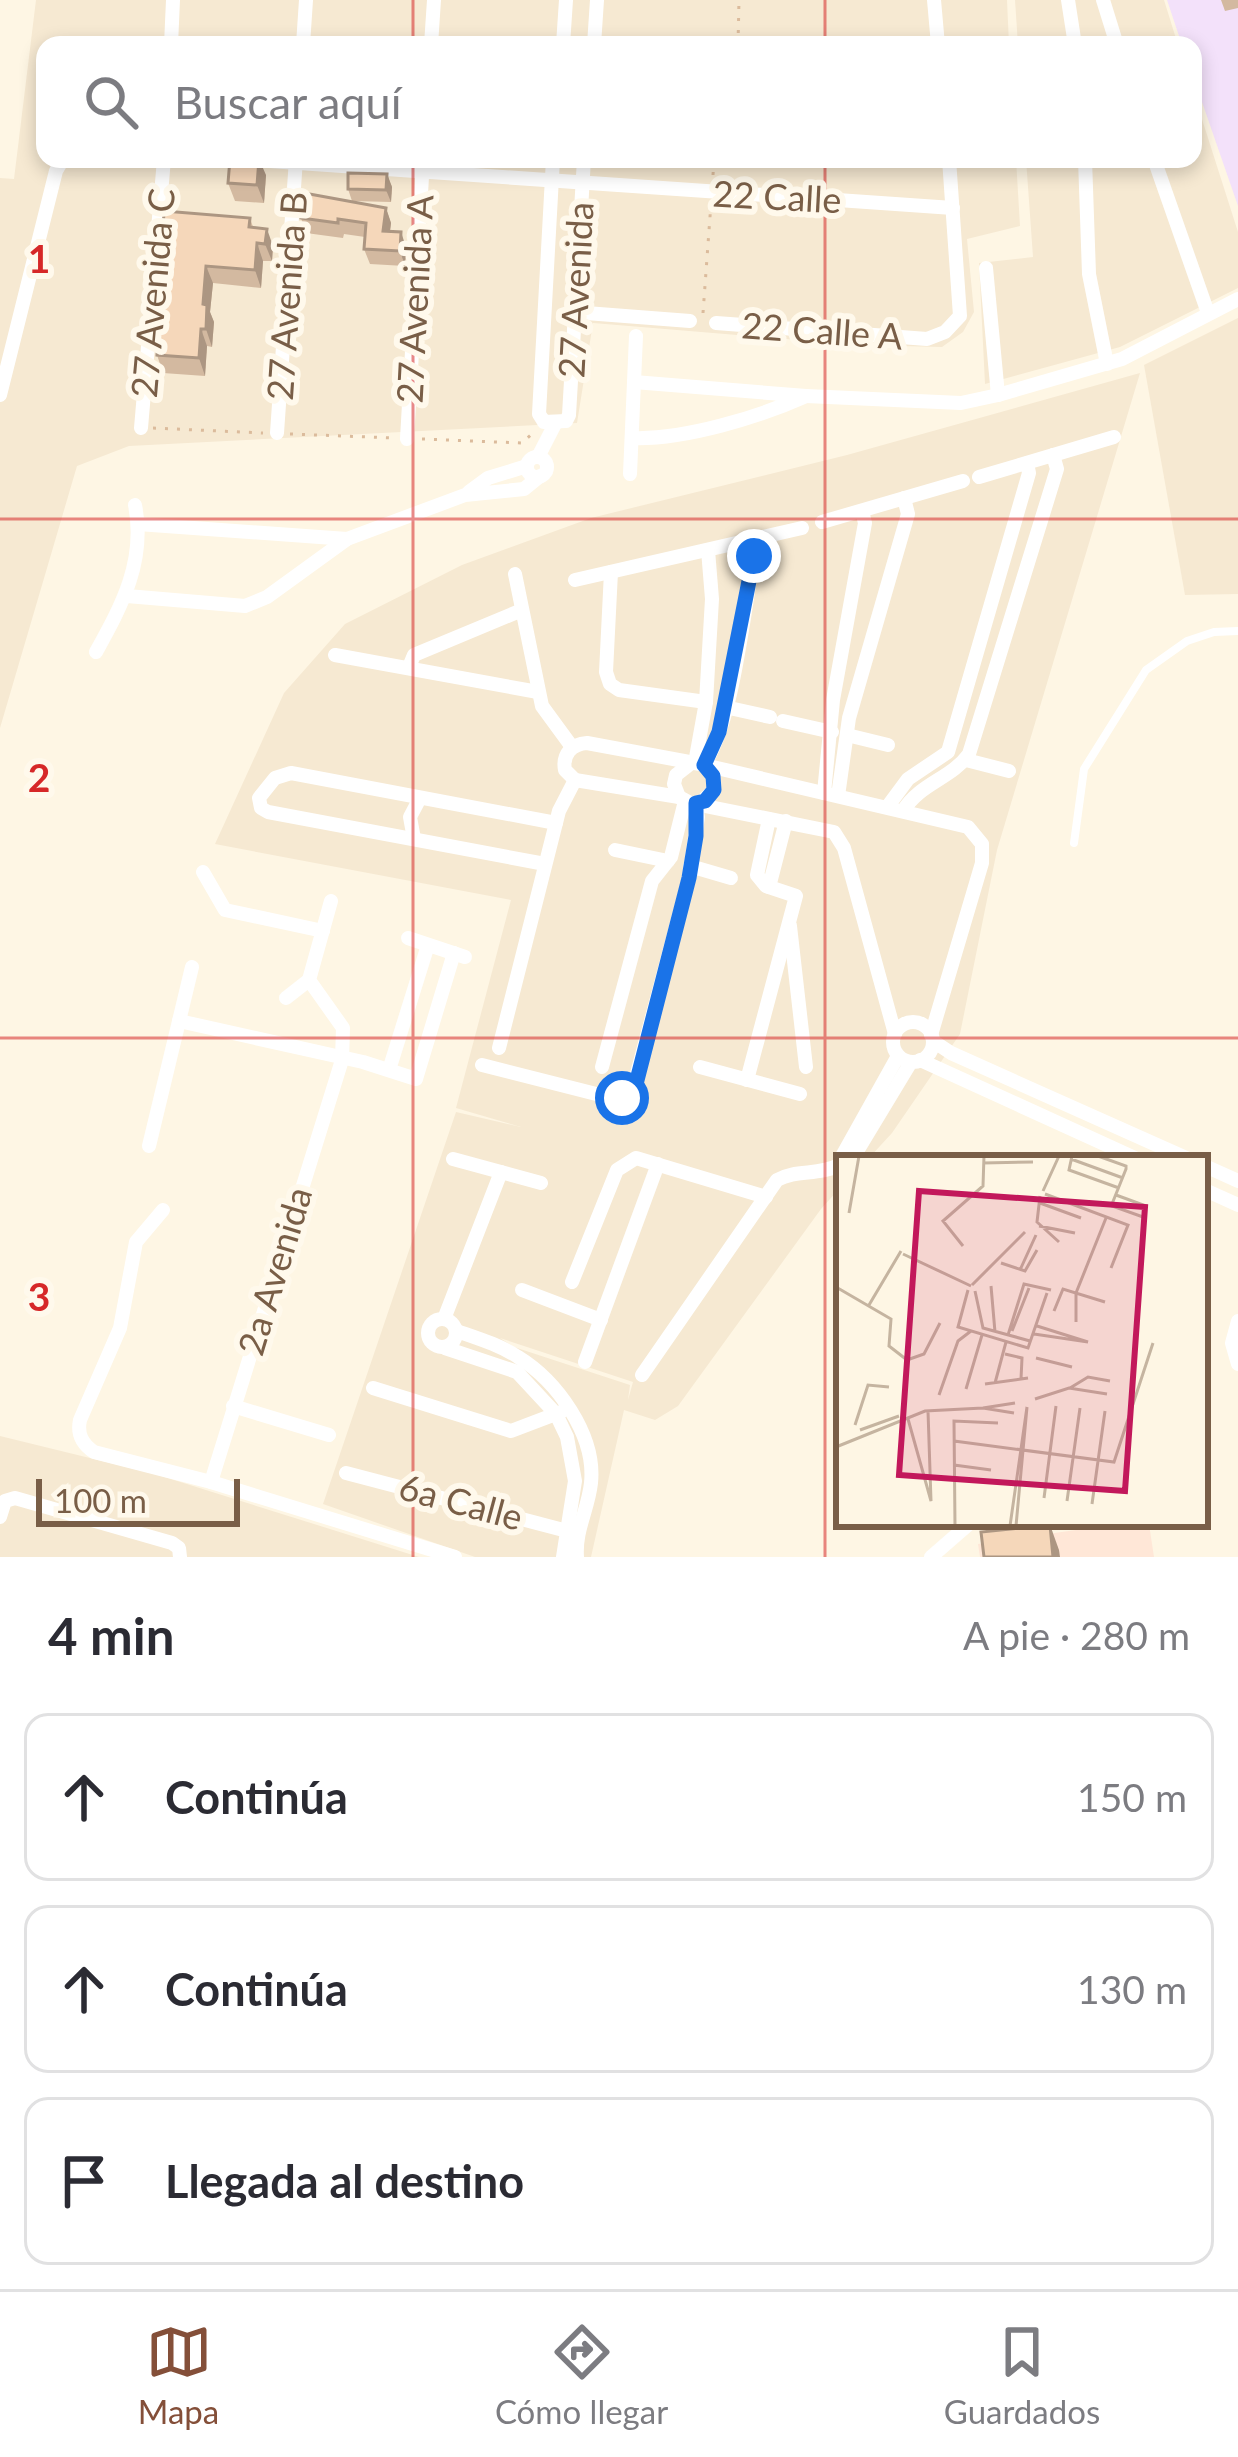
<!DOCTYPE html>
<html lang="es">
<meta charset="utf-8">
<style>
:root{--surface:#fff;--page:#f2f2f3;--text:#2b2b33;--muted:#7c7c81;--line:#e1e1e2;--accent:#844f39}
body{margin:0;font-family:Lato,sans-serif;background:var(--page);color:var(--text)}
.scale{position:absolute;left:36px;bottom:30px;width:204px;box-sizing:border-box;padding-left:12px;border:6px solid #795e47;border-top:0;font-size:33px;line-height:42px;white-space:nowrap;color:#795e47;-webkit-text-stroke:9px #fff9ec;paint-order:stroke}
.stop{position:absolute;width:36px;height:36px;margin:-27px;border:9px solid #1a73e8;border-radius:50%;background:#fff}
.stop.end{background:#1a73e8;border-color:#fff;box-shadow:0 3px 12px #0008}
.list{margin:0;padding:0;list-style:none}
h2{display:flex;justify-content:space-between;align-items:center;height:156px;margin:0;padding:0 48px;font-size:51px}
h2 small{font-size:39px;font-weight:400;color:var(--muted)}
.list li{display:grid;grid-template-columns:78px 1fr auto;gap:36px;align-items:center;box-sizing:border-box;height:168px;margin:0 24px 24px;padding:0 24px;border:3px solid var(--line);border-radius:24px}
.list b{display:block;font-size:45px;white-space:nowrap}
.list em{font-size:39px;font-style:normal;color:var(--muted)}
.icon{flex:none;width:66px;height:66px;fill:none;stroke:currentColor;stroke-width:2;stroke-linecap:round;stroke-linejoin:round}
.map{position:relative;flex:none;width:1238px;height:1557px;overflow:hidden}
.search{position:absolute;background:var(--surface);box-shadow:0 6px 18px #0003;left:36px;right:36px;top:36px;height:132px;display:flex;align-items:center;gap:30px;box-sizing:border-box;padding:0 42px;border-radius:24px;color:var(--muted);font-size:45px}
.sheet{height:732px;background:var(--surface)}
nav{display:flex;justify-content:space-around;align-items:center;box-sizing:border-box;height:168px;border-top:3px solid var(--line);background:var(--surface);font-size:33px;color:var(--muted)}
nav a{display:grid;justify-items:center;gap:6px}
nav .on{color:var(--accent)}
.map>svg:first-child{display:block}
.residential{fill:#f6e9d2;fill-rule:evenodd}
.commercial{fill:#ffe7d7}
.education{fill:#f3e1fa}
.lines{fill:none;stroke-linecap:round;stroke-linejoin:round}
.path{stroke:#dbbb9c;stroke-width:3;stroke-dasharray:3 9;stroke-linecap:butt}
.service{stroke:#fff;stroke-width:8}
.minor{stroke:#fff;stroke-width:14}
.wall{fill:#d3b9a0}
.shaded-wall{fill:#ac9682}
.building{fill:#f5d7ba;stroke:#ac9682;stroke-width:3}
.route{stroke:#1a73e8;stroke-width:15}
.grid{fill:none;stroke:#d62828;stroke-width:3;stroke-opacity:0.55}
.labels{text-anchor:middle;stroke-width:12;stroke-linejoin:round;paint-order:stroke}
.street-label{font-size:36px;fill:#795e47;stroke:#fff9ec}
.inset-road{fill:none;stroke:#c5b4a0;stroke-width:3}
.view{fill:#c2185b;fill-opacity:0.15;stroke:#c2185b;stroke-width:6}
.inset-edge{fill:none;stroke:#795e47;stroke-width:6}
.grid-label{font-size:39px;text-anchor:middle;font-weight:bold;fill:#d62828;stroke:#fff9ec;stroke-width:12;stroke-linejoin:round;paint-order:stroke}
</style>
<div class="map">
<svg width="1238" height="1557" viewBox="0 0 1238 1557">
<rect width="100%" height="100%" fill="#fef6e4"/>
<!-- residential -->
<g class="residential">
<polygon points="36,0 1007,0 1009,45 45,45 45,159 1016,159 1020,226 967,239 974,312 963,332 942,347 858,345 593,323 577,423 129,446 77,466 0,728 0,178 14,179"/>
<polygon points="1015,0 1164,0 1178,45 1018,45"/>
<polygon points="1193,91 1238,232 1238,288 1120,347 985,384 979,263 1033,257 1026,159 1193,159"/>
<polygon points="1238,318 1238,594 1185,595 1144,365"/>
<path d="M1140 373 997 850 960 1034 892 1133 869 1158H839V1189L821 1209 678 1406 655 1420 624 1410 591 1557H475L323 1504 456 1112 521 1127 456 1108 511 900 215 844 284 693 345 624 462 565 591 518 847 455ZM500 1338 633 1382 628 1400 630 1385 514 1347Z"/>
<polygon points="0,1436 155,1474 419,1557 0,1557"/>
</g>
<!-- commercial -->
<polygon class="commercial" points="1118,1524 1149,1524 1154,1557 980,1557 978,1544"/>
<!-- education -->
<polygon class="education" points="1167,0 1238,0 1238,206 1193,76 1193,45 1182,45"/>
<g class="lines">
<!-- path -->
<g class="path">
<polyline points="738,45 739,0"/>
<polyline points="713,175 714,159"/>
<polyline points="703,313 711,203"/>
<polyline points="153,428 263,433"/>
<polyline points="290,434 395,438"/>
<polyline points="422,439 522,443 534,432"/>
</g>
<!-- service -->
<polyline class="service" points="1074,843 1084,769 1146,670 1187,641 1214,632 1238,631"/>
<!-- minor -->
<g class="minor">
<polyline points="934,0 938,45"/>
<polyline points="1068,0 1075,45"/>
<polyline points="1103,0 1117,45"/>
<polyline points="171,45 173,0"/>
<polyline points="303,45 306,0"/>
<polyline points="431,45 434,0"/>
<polyline points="563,45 566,0"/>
<polyline points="594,45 597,0"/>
<polyline points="241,159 953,208"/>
<polyline points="553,159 539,414 544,422 566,421 569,415 584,159"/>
<polyline points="1085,159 1089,274 1107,364"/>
<polyline points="1154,159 1208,313"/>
<polyline points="986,268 998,395"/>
<polyline points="573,312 690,321"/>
<polyline points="716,323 927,339 945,332 960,316 949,159"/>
<polyline points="0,395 56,171 63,159"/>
<polyline points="806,396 961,403 998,395 1122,359 1238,299"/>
<polyline points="141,428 164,159"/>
<polyline points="277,433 296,159"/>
<path d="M632 438C684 440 759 417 806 396L634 382"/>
<polyline points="407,439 423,159"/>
<polyline points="538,457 556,422"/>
<circle cx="537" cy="467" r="10"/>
<polyline points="630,474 636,336"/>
<polyline points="979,477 1114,437"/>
<polyline points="469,492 488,478 527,466"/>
<polyline points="822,522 963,481"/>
<polyline points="138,524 347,539 465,495 524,489 540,476"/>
<polyline points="611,572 606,672 610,684 619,690 706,702"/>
<polyline points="515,574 542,706 572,747"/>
<polyline points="575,580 802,528"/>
<polyline points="127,596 245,606 267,597 347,539"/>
<path d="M96 652C122 605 146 561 135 505"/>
<polyline points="335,655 538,692"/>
<polyline points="409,667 414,655 522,610"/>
<polyline points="725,707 770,717"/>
<polyline points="783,721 832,732"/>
<polyline points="847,735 888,745"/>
<polyline points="966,760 1009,771"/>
<polyline points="695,763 706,702 712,599 708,550"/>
<path d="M704 765C734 718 743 614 754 556L752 540"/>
<path d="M575 780 565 770C562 754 572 744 587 743L700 764 968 827 982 844V863L931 1035"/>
<polyline points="575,780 679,797 690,803 834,832 844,848 895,1034"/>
<polyline points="824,793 833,700 865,523 862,511"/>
<polyline points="838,796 849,718 908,514 904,498"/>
<polyline points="679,797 674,784 676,775 690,764"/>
<polyline points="700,803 714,790 713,775 708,768"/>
<polyline points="888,806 908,779 948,752 1029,473 1027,463"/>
<path d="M903 811C920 783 951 779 969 754L1057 469 1053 455"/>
<polyline points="414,839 410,817 420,798"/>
<polyline points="615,850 668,861"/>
<polyline points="545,864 268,812 261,808 259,798 275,778 291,773 556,823"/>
<polyline points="690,866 731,878"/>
<polyline points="203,872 225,910 323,931"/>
<polyline points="769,887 786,821"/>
<polyline points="790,926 806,1067"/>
<polyline points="408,938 465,957"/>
<polyline points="286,998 309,980"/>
<polyline points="179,1021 363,1062 416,1079 454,953"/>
<circle cx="913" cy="1042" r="20"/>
<polyline points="933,1041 951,1053 1186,1158"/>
<polyline points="499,1048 559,811 575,780"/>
<polyline points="920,1060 1135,1158"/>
<polyline points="482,1065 616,1099 632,1092 689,878 698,817 696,803"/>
<polyline points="602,1067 652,881 671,857 685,801"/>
<polyline points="700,1067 800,1094"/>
<polyline points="389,1070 428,945"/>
<polyline points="747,1080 796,896 766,886 757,875 769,819"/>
<polyline points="149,1146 192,967"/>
<polyline points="841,1158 898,1056"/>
<polyline points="853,1158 911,1062"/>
<polyline points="453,1159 541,1183"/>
<polyline points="1205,1166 1238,1181"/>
<polyline points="1205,1190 1238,1205"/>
<path d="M163 1210 136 1242 120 1328 80 1420C77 1434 82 1444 94 1452L211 1482 455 1557"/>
<polyline points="572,1282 617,1170 636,1158 766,1197"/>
<polyline points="522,1290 601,1320"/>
<circle cx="442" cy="1333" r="14"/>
<polyline points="444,1319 501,1172"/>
<polyline points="1238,1321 1232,1343 1238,1364"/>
<path d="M457 1331C477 1338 500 1345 518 1357 557 1381 596 1435 591 1483 588 1510 575 1530 577 1557"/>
<polyline points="445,1348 517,1372 556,1414 567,1437 575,1481 563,1557"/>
<polyline points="585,1362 658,1164"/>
<path d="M642 1375 777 1180C796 1169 819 1176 839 1165"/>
<polyline points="373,1388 511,1431 561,1412"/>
<polyline points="233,1406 329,1435"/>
<polyline points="346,1473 571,1532"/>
<polyline points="211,1482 342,1060 343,1028 309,980 331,901"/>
<polyline points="0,1517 5,1501 15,1498 172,1543 179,1548 180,1557"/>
<polyline points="931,1557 969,1524"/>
</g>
</g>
<!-- wall -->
<g class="wall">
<polygon points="1221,0 1238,0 1238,8 1225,11"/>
<polygon points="387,174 392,187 391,202 352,201 348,189"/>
<polygon points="266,175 264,203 235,201 228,183"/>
<polygon points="386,208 391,223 390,231 406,247 405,266 370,264 364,249 365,237 344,234 343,238 306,233 301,218"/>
<polygon points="164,211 250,218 253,227 273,246 272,261 263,261 261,288 213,283 210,312 214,322 212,347 207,346 205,376 163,373 157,355"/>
</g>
<!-- shaded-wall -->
<g class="shaded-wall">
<polygon points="259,159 266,175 264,203 257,185"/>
<polygon points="387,174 392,187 391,202 386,190"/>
<polygon points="386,208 391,223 388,246 383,231"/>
<polygon points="267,229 273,246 272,261 265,244"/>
<polygon points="401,232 406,247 405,266 400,251"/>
<polygon points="257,243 263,261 261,288 255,270"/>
<polygon points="206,266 213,283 210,312 214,322 212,347 206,329 203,304"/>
<polygon points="201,329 207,346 205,376 199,358"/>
<polygon points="1050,1525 1059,1550 1060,1557 1053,1557"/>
</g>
<!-- building -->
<g class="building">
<polygon points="230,159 259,159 257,185 228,183"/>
<polygon points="348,173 387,174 386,190 348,189"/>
<polygon points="304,193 386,208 383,231 401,232 400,251 364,249 366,223 338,219 338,223 301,218"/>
<polygon points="164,211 250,218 249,227 267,229 265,244 257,243 255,270 206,266 203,304 207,305 206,329 201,329 199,358 157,355"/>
<polygon points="1050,1525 1053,1557 984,1557 981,1532"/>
</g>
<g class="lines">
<!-- route -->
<polyline class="route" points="622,1098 635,1088 689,878 696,836 696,803 705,801 714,790 713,776 704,765 719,732 754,556"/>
</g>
<!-- grid -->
<path class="grid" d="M413 0V45M825 0V45M413 159V1557M825 159V1557M0 519H1238M0 1038H1238"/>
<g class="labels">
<!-- street labels -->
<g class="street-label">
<text transform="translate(777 197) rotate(3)" y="13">22 Calle</text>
<text transform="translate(576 290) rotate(-87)" y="13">27 Avenida</text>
<text transform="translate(153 293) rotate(-85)" y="13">27 Avenida C</text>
<text transform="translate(287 296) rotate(-86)" y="13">27 Avenida B</text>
<text transform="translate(415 299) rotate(-87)" y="13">27 Avenida A</text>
<text transform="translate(822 331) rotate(4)" y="13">22 Calle A</text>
<text transform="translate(275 1271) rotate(-73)" y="13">2a Avenida</text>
<text transform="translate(461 1502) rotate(15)" y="13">6a Calle</text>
</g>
</g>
<!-- overview -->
<g transform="translate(836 1155)">
<rect width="372" height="372" fill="#fef6e4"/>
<path class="inset-road" d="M236 1 233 15 283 33M262 1 290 11V14L276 49V51L307 62 310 51 280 40M235 4 287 23M147 8 197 7M207 36 223 1M209 39 292 70 275 113M204 41 201 67 223 87M204 48 245 63M13 58 23 1M203 71 239 78M127 91 107 66 147 31 148 1M67 99 135 131M165 108 189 116 201 95M184 115 200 80M136 130 189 77M155 131 159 177M0 132 55 164 53 191 71 205 88 199 104 168M132 135 122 172 192 193 211 138M139 136 147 173 194 186M33 150 65 96M218 156 227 134 269 147M240 167V138L270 63M176 176 193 133M198 179 252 187 201 171M172 180 188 129 215 135M169 199 186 203 185 224M200 203 236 212M159 228 170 187M149 229 192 223M234 233 252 222 274 226M130 234 146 180M103 240 122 186 135 176M199 244 233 233 271 239M178 258 147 253 179 248M72 264 95 346 92 256M19 270 32 230 53 232M24 275 63 261M118 286 278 307 317 188M0 292 89 256 147 253M118 310 155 315M208 343 220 251M231 346 244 253M256 349 269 256M119 371 118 266 162 268M174 371 191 252M180 371 191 252"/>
<path class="view" d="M83 36 309 52 289 336 63 320Z"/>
<rect width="372" height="372" class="inset-edge"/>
</g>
<g class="grid-label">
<text x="39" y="273">1</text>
<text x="39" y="792">2</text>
<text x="39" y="1311">3</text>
</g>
</svg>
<div class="scale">100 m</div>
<div class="stop" style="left:622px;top:1098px"></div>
<div class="stop end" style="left:754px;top:556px"></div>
<div class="search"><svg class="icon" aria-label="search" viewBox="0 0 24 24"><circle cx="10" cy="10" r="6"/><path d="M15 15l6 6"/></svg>Buscar aquí</div>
</div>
<section class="sheet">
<h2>4 min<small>A pie · 280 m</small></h2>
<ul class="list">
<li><svg class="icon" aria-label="ahead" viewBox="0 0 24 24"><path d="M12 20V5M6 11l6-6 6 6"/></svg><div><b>Continúa</b></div><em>150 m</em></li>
<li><svg class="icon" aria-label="ahead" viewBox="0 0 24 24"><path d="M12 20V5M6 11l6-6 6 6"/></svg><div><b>Continúa</b></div><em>130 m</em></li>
<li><svg class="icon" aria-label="arrive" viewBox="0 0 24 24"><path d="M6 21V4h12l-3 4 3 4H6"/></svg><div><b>Llegada al destino</b></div></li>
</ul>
</section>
<nav>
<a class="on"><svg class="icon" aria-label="map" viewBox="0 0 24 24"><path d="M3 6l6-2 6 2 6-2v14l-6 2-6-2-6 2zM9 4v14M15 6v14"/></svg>Mapa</a>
<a><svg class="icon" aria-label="directions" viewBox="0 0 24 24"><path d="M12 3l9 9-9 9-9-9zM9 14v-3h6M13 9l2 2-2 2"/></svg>Cómo llegar</a>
<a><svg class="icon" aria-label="saved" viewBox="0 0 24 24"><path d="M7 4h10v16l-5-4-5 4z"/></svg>Guardados</a>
</nav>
